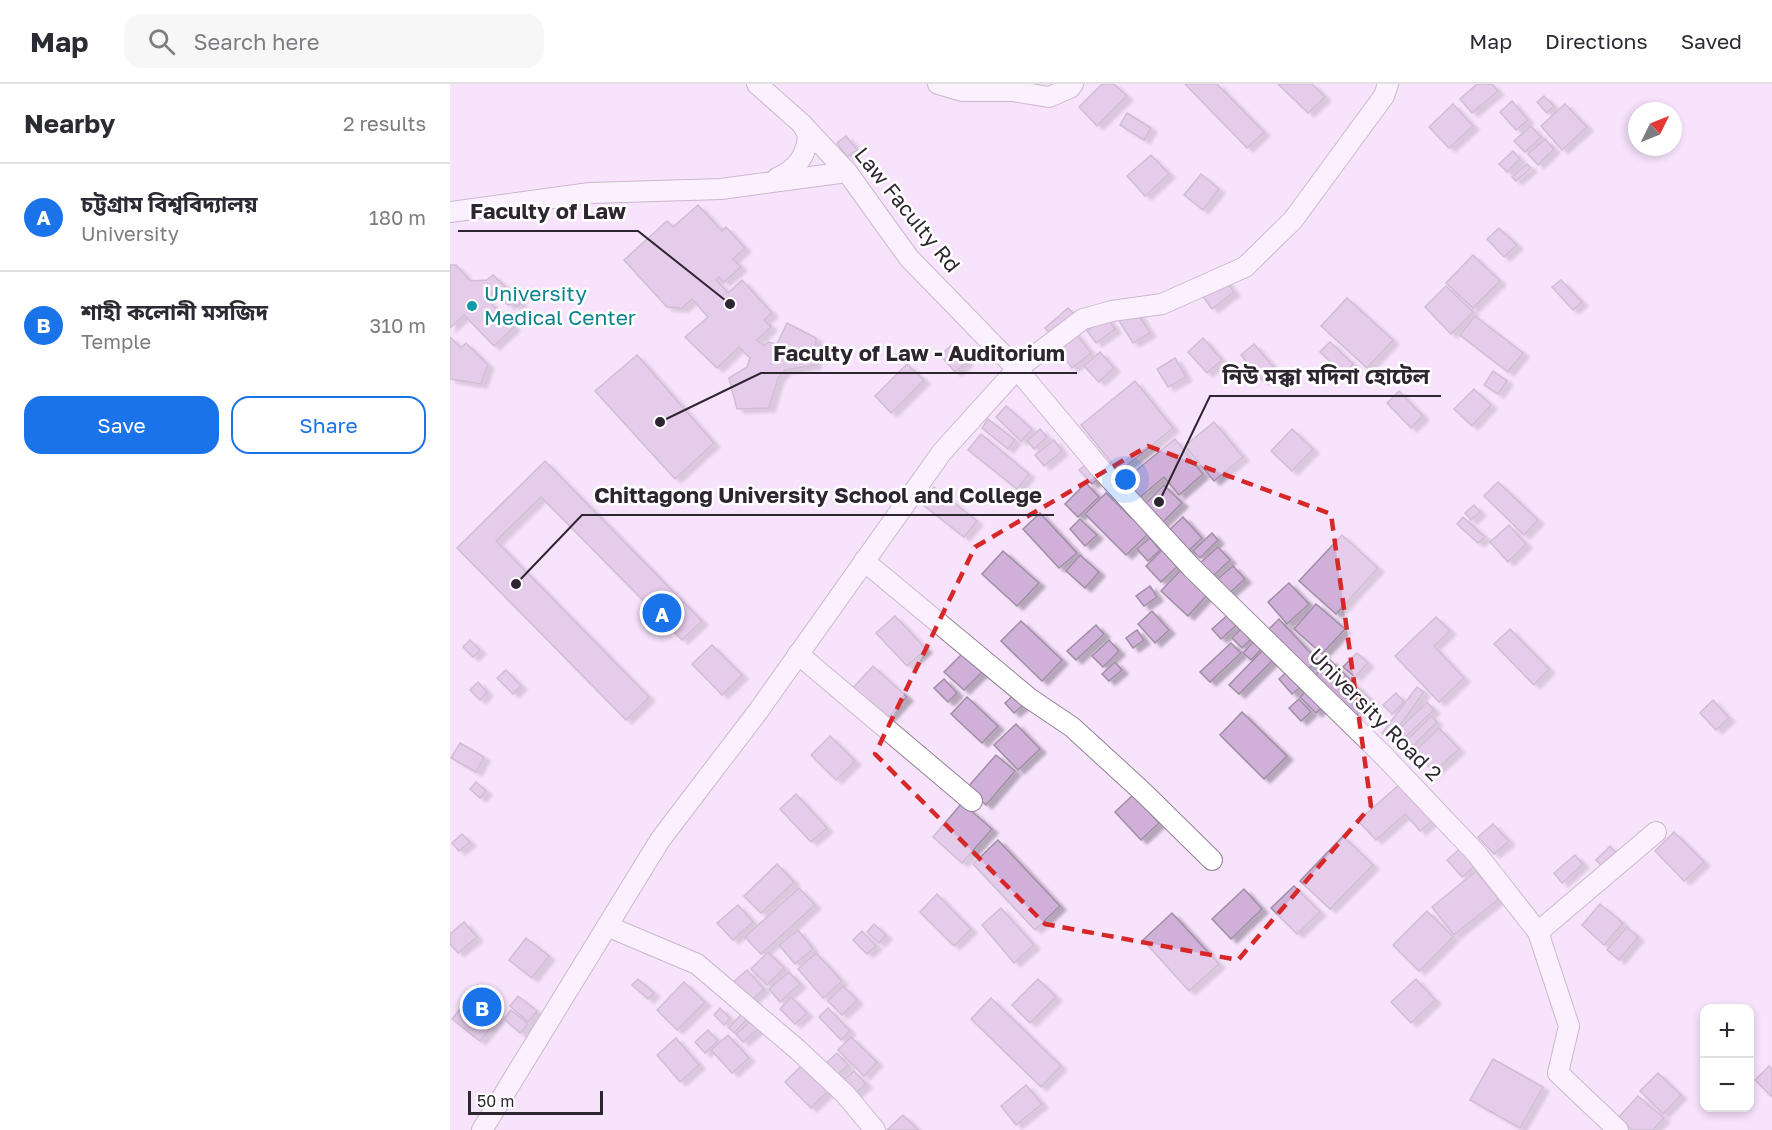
<!DOCTYPE html>
<meta charset="utf-8">
<style>
:root{--surface:#fff;--page:#f7f7f7;--text:#2b2b33;--muted:#7c7c81;--line:#e1e1e2;--accent:#1a73e8}
body{margin:0;font-family:"Golos Text","Noto Sans Bengali",sans-serif;background:var(--page);color:var(--text)}
.controls{position:absolute;right:18px;bottom:18px;display:grid;overflow:hidden;border-radius:12px;box-shadow:0 3px 9px #0003}
.controls button{width:54px;height:54px;display:grid;place-items:center;padding:0;border:0;border-bottom:2px solid var(--line);background:var(--surface);color:var(--text);font:30px sans-serif}
.compass{position:absolute;left:1178px;top:18px;width:54px;height:54px;border-radius:50%;background:var(--surface);box-shadow:0 3px 9px #0003;rotate:47deg}
.scale{position:absolute;left:18px;bottom:15px;width:135px;box-sizing:border-box;padding-left:6px;border:3px solid #2d252f;border-top:0;font-size:16px;line-height:21px;white-space:nowrap;color:#2d252f;-webkit-text-stroke:4px #fff;paint-order:stroke}
.you{position:absolute;left:676px;top:396px;width:21px;height:21px;margin:-15px;border:4px solid #fff;border-radius:50%;background:#1a73e8;box-shadow:0 0 0 9px #1a73e833}
.badge{display:grid;place-items:center;width:39px;height:39px;border-radius:50%;background:var(--accent);color:#fff;font-size:20px;font-weight:700}
.pin{position:absolute;translate:-50% -50%;border:3px solid #fff;box-shadow:0 2px 6px #0006}
.list{margin:0;padding:0;list-style:none}
h2{display:flex;justify-content:space-between;align-items:center;height:78px;margin:0;padding:0 24px;font-size:26px}
h2 small{font-size:20px;font-weight:400;color:var(--muted)}
.list li{display:grid;grid-template-columns:39px 1fr auto;gap:18px;align-items:center;box-sizing:border-box;height:108px;padding:0 24px;border-top:2px solid var(--line)}
.list b{display:block;font-size:22px;white-space:nowrap}
.list p{margin:0;font-size:20px;white-space:nowrap;color:var(--muted)}
.list em{font-size:20px;font-style:normal;color:var(--muted)}
.actions{display:flex;gap:12px;padding:18px 24px}
.actions a{flex:1;padding:14px 0;border:2px solid var(--accent);border-radius:18px;text-align:center;font-size:21px;color:var(--accent)}
.actions .main{background:var(--accent);color:#fff}
.icon{flex:none;width:33px;height:33px;fill:none;stroke:currentColor;stroke-width:2;stroke-linecap:round;stroke-linejoin:round}
.map{position:relative;flex:none;width:1322px;height:1046px;overflow:hidden}
header{display:flex;align-items:center;gap:36px;box-sizing:border-box;height:84px;padding:0 30px;background:var(--surface);border-bottom:2px solid var(--line)}
header strong{font-size:28px}
nav{display:flex;gap:33px;margin-inline-start:auto;font-size:21px}
.search{width:420px;height:54px;background:var(--page);display:flex;align-items:center;gap:15px;box-sizing:border-box;padding:0 21px;border-radius:18px;color:var(--muted);font-size:22px}
main{display:flex}
aside{flex:1;background:var(--surface)}
.map>svg:first-child{display:block}
.building{fill:#d0b0d8;stroke:#a08ea5;stroke-width:1.5;filter:url(#shadow)}
.lines{fill:none;stroke-linecap:round;stroke-linejoin:round}
.minor-casing{stroke:#948298;stroke-width:22}
.minor{stroke:#fff;stroke-width:20}
.marked{fill:none;stroke:#d62828;stroke-width:4.5;stroke-dasharray:12 8;stroke-linejoin:round}
.culture-dot{fill:#0f9aa8;stroke:#fff;stroke-width:2}
.labels{text-anchor:middle;stroke-width:5;stroke-linejoin:round;paint-order:stroke}
.street-label{font-size:21px;fill:#2d252f;stroke:#fff}
.culture-label{font-size:21px;fill:#0d838f;stroke:#fff;text-anchor:start}
.leader{fill:none;stroke:#2d252f;stroke-width:2}
.callout-dot{fill:#2d252f;stroke:#fff;stroke-width:2}
.callout-label{font-size:22px;text-anchor:middle;font-weight:bold;fill:#2d252f;stroke:#fff;stroke-width:5;stroke-linejoin:round;paint-order:stroke}
</style>
<header>
<strong>Map</strong>
<div class="search"><svg class="icon" aria-label="search" viewBox="0 0 24 24"><circle cx="10" cy="10" r="6"/><path d="M15 15l6 6"/></svg>Search here</div>
<nav><a>Map</a><a>Directions</a><a>Saved</a></nav>
</header>
<main>
<aside>
<h2>Nearby<small>2 results</small></h2>
<ul class="list">
<li><span class="badge">A</span><div><b>চট্টগ্রাম বিশ্ববিদ্যালয়</b><p>University</p></div><em>180 m</em></li>
<li><span class="badge">B</span><div><b>শাহী কলোনী মসজিদ</b><p>Temple</p></div><em>310 m</em></li>
</ul>
<div class="actions"><a class="main">Save</a><a>Share</a></div>
</aside>
<div class="map">
<svg width="1322" height="1046" viewBox="0 0 1322 1046">
<defs>
<filter id="shadow"><feDropShadow dx="6" dy="4" stdDeviation="1.5" flood-color="#0004"/></filter>
</defs>
<rect width="100%" height="100%" fill="#f7e3fc"/>
<!-- building -->
<g class="building">
<polygon points="652,0 664,0 677,12 647,42 629,23"/>
<polygon points="735,0 767,0 814,48 797,64"/>
<polygon points="828,0 862,0 875,13 858,29"/>
<polygon points="1027,0 1042,0 1048,7 1022,29 1010,15"/>
<polygon points="1094,12 1104,22 1097,29 1087,18"/>
<polygon points="1062,17 1078,36 1066,46 1050,28"/>
<polygon points="1003,20 1023,42 999,64 979,43"/>
<polygon points="1115,20 1137,43 1112,66 1091,42"/>
<polygon points="677,29 701,44 694,56 670,41"/>
<polygon points="1081,42 1091,53 1075,68 1064,57"/>
<polygon points="396,52 407,66 397,73 387,59"/>
<polygon points="1095,55 1104,65 1088,81 1078,70"/>
<polygon points="1063,67 1070,75 1057,88 1049,80"/>
<polygon points="701,71 719,90 695,112 677,92"/>
<polygon points="1077,80 1081,84 1066,97 1062,93"/>
<polygon points="751,90 769,105 753,126 734,111"/>
<polygon points="248,121 272,147 276,143 295,164 283,175 291,183 274,198 269,193 266,196 278,209 292,196 322,229 314,236 321,243 307,256 314,262 318,258 327,260 337,239 366,254 365,281 335,286 328,294 319,324 287,325 279,294 297,283 300,274 289,263 267,284 235,253 258,233 242,215 232,224 217,223 174,176 217,137 223,143"/>
<polygon points="1049,144 1067,161 1054,173 1037,155"/>
<polygon points="1023,171 1050,197 1023,224 996,199"/>
<polygon points="0,181 6,181 20,197 37,196 43,191 71,218 67,223 63,219 58,221 44,206 36,214 64,243 44,262 14,231 0,244"/>
<polygon points="773,193 784,208 762,225 751,210"/>
<polygon points="1111,196 1132,218 1123,226 1102,203"/>
<polygon points="996,202 1023,228 1001,250 975,223"/>
<polygon points="897,214 943,256 917,284 871,242"/>
<polygon points="618,224 625,231 602,251 595,244"/>
<polygon points="685,225 700,249 683,259 668,235"/>
<polygon points="1025,232 1073,269 1058,288 1010,251"/>
<polygon points="656,233 665,245 646,259 637,247"/>
<polygon points="624,247 641,269 622,284 605,262"/>
<polygon points="0,253 11,264 16,259 38,281 31,300 0,295"/>
<polygon points="753,254 772,276 757,289 738,268"/>
<polygon points="880,258 903,280 893,290 870,268"/>
<polygon points="804,260 826,286 813,297 791,271"/>
<polygon points="502,261 517,278 505,288 490,271"/>
<polygon points="650,268 664,284 649,298 634,282"/>
<polygon points="187,271 264,359 225,395 145,307"/>
<polygon points="725,274 736,293 718,303 707,285"/>
<polygon points="457,280 474,296 441,329 425,312"/>
<polygon points="1043,287 1057,297 1048,310 1034,301"/>
<polygon points="685,297 723,344 669,388 631,341"/>
<polygon points="1024,305 1041,321 1022,342 1004,325"/>
<polygon points="949,307 973,332 961,344 937,319"/>
<polygon points="556,322 582,345 571,357 546,333"/>
<polygon points="538,335 565,356 558,365 532,344"/>
<polygon points="764,338 793,373 764,397 735,362"/>
<polygon points="590,345 597,353 584,365 577,357"/>
<polygon points="842,345 863,365 842,387 821,367"/>
<polygon points="531,350 579,390 567,405 518,366"/>
<polygon points="725,355 753,390 729,411 714,393 688,415 673,397"/>
<polygon points="604,356 612,367 594,382 585,371"/>
<polygon points="95,377 252,537 232,556 91,413 46,457 199,613 176,636 7,464"/>
<polygon points="635,381 648,395 642,400 629,386"/>
<polygon points="1048,398 1088,436 1074,451 1034,412"/>
<polygon points="636,399 649,413 628,433 615,420"/>
<polygon points="714,401 732,419 712,439 694,421"/>
<polygon points="484,403 527,437 514,453 472,420"/>
<polygon points="656,409 698,450 676,471 635,430"/>
<polygon points="1024,421 1030,428 1021,436 1015,429"/>
<polygon points="590,429 627,469 609,484 573,445"/>
<polygon points="733,433 752,454 736,469 716,449"/>
<polygon points="1013,433 1035,453 1028,459 1007,440"/>
<polygon points="630,435 647,451 635,462 620,445"/>
<polygon points="1059,441 1076,460 1058,478 1040,458"/>
<polygon points="762,449 768,456 750,474 743,467"/>
<polygon points="892,451 928,484 886,530 849,497"/>
<polygon points="700,454 710,466 698,477 687,465"/>
<polygon points="768,463 780,476 762,493 749,480"/>
<polygon points="713,465 729,481 711,498 696,482"/>
<polygon points="553,467 589,499 567,522 532,490"/>
<polygon points="630,471 649,488 635,504 616,487"/>
<polygon points="783,482 795,495 776,512 764,498"/>
<polygon points="731,486 758,510 738,532 711,507"/>
<polygon points="839,499 859,520 837,540 818,518"/>
<polygon points="700,502 707,513 694,522 686,512"/>
<polygon points="866,520 895,545 872,570 844,545"/>
<polygon points="702,527 719,546 705,559 688,540"/>
<polygon points="781,528 790,538 771,555 762,545"/>
<polygon points="445,532 476,565 457,582 426,549"/>
<polygon points="986,533 1000,547 984,562 1014,594 989,618 945,572"/>
<polygon points="829,535 868,577 856,587 818,546"/>
<polygon points="571,537 612,576 592,597 551,557"/>
<polygon points="646,541 654,550 626,576 617,567"/>
<polygon points="793,543 803,553 792,564 782,554"/>
<polygon points="1060,545 1099,585 1084,601 1044,560"/>
<polygon points="687,546 694,556 683,564 676,554"/>
<polygon points="808,553 816,560 801,576 793,569"/>
<polygon points="20,556 30,566 23,573 13,563"/>
<polygon points="659,556 669,567 653,583 642,572"/>
<polygon points="781,559 791,569 760,598 750,588"/>
<polygon points="262,561 292,591 272,611 242,580"/>
<polygon points="815,564 825,574 789,610 779,601"/>
<polygon points="517,565 536,584 514,606 494,588"/>
<polygon points="907,569 918,579 905,593 893,583"/>
<polygon points="880,576 921,616 905,633 863,593"/>
<polygon points="665,578 672,586 659,597 652,590"/>
<polygon points="423,582 457,613 436,636 402,605"/>
<polygon points="56,586 71,602 63,610 47,594"/>
<polygon points="839,586 853,601 842,610 829,595"/>
<polygon points="494,595 507,609 498,618 484,604"/>
<polygon points="28,598 37,608 30,616 20,606"/>
<polygon points="967,603 974,608 940,655 932,649"/>
<polygon points="858,605 874,621 866,629 850,613"/>
<polygon points="568,607 578,617 564,629 555,619"/>
<polygon points="946,609 954,618 942,630 933,621"/>
<polygon points="517,613 548,642 532,659 501,630"/>
<polygon points="849,615 861,628 851,637 839,624"/>
<polygon points="1263,616 1279,634 1266,646 1250,629"/>
<polygon points="977,618 984,626 950,658 944,650"/>
<polygon points="792,628 837,672 814,695 770,651"/>
<polygon points="981,632 987,638 961,664 955,658"/>
<polygon points="566,640 590,665 568,686 544,661"/>
<polygon points="989,644 1009,665 984,688 964,668"/>
<polygon points="380,652 405,677 386,696 361,671"/>
<polygon points="10,659 34,673 26,688 1,674"/>
<polygon points="546,671 565,687 536,721 517,704"/>
<polygon points="26,698 36,707 30,714 20,705"/>
<polygon points="951,699 983,736 970,747 955,730 926,756 908,737"/>
<polygon points="346,710 377,744 361,758 330,725"/>
<polygon points="683,711 709,739 691,756 665,728"/>
<polygon points="512,719 542,745 512,779 483,753"/>
<polygon points="1043,740 1059,757 1044,770 1028,753"/>
<polygon points="1224,748 1254,778 1234,797 1205,767"/>
<polygon points="12,750 20,758 9,767 2,759"/>
<polygon points="893,752 923,781 880,825 850,797"/>
<polygon points="548,756 610,822 585,846 523,780"/>
<polygon points="1160,762 1171,774 1157,788 1146,776"/>
<polygon points="1011,764 1026,781 1012,793 997,776"/>
<polygon points="1125,771 1133,780 1112,799 1104,789"/>
<polygon points="327,780 344,798 311,829 294,812"/>
<polygon points="1026,787 1049,815 1004,851 982,823"/>
<polygon points="844,802 870,828 847,850 821,824"/>
<polygon points="349,804 365,821 311,870 295,853"/>
<polygon points="794,805 812,825 781,855 762,835"/>
<polygon points="487,810 521,845 504,862 470,828"/>
<polygon points="1150,820 1173,839 1154,861 1132,841"/>
<polygon points="288,821 303,838 283,856 267,839"/>
<polygon points="551,824 584,861 564,879 532,841"/>
<polygon points="977,827 1003,853 969,887 943,861"/>
<polygon points="722,829 769,880 739,907 693,856"/>
<polygon points="14,838 27,853 8,869 0,860 0,850"/>
<polygon points="424,840 436,851 429,859 417,848"/>
<polygon points="1177,843 1188,853 1169,876 1157,866"/>
<polygon points="348,846 363,865 345,880 329,861"/>
<polygon points="412,847 426,862 417,870 403,856"/>
<polygon points="76,854 99,872 82,894 59,876"/>
<polygon points="318,868 334,884 317,901 301,885"/>
<polygon points="366,869 392,897 373,914 348,885"/>
<polygon points="297,886 314,905 297,920 280,901"/>
<polygon points="339,888 350,900 330,918 319,905"/>
<polygon points="188,895 204,909 198,915 182,901"/>
<polygon points="588,895 606,913 580,939 562,921"/>
<polygon points="966,895 985,916 961,939 941,918"/>
<polygon points="234,898 255,918 227,946 207,926"/>
<polygon points="393,902 407,916 392,931 378,917"/>
<polygon points="23,909 50,932 30,957 2,935"/>
<polygon points="68,912 87,927 78,938 60,922"/>
<polygon points="341,913 357,929 345,940 330,925"/>
<polygon points="541,914 611,982 591,1003 521,935"/>
<polygon points="270,924 280,934 274,941 264,931"/>
<polygon points="378,924 400,947 391,956 369,933"/>
<polygon points="296,925 302,930 284,949 279,944"/>
<polygon points="61,926 78,940 70,949 54,935"/>
<polygon points="303,935 310,943 293,958 286,950"/>
<polygon points="258,946 268,957 255,969 245,958"/>
<polygon points="278,951 299,974 282,989 261,966"/>
<polygon points="401,953 427,978 414,992 388,966"/>
<polygon points="226,954 249,981 230,998 207,971"/>
<polygon points="387,969 398,981 385,993 373,982"/>
<polygon points="1043,975 1093,1003 1070,1044 1020,1016"/>
<polygon points="354,979 380,1005 361,1024 335,998"/>
<polygon points="1319,982 1322,985 1322,1013 1305,996"/>
<polygon points="404,987 416,1000 400,1014 389,1000"/>
<polygon points="1208,989 1231,1011 1213,1030 1190,1007"/>
<polygon points="576,1001 592,1020 566,1041 551,1022"/>
<polygon points="1188,1012 1214,1034 1203,1046 1182,1046 1168,1034"/>
<polygon points="453,1031 468,1046 437,1046"/>
</g>
<g class="lines">
<defs>
<g id="minor">
<polyline points="307,0 352,40 397,88 459,174 567,285 649,383 742,484 933,671 1026,769 1088,848 1119,942 1108,989 1168,1046"/>
<polyline points="488,0 512,7 562,7 599,13 620,4 623,0"/>
<path d="M327 94C347 85 357 72 358 50L352 40"/>
<polyline points="0,128 140,109 271,105 397,88"/>
<polyline points="414,477 579,614 622,643 694,709 762,776"/>
<polyline points="348,570 522,717"/>
<polyline points="157,842 247,880 348,966 395,1010 425,1046"/>
<polyline points="1088,848 1206,748"/>
<polyline points="32,1046 210,756 309,626 492,368 567,285 633,235 662,227 712,220 795,183 843,136 934,12 938,0"/>
</g>
</defs>
<!-- minor casing -->
<use href="#minor" class="minor-casing"/>
<!-- minor -->
<use href="#minor" class="minor"/>
</g>
<!-- marked area -->
<path d="M0 0H1322V1046H0ZM698 362 881 430 921 722 788 876 595 840 425 670 525 463Z" fill="#f7e3fc" fill-opacity=".55" fill-rule="evenodd"/>
<path class="marked" d="M698 362 881 430 921 722 788 876 595 840 425 670 525 463Z"/>
<!-- markers -->
<circle class="culture-dot" cx="22" cy="222" r="6"/>
<g class="labels">
<!-- street labels -->
<g class="street-label">
<text transform="translate(457 126) rotate(51)" y="7">Law Faculty Rd</text>
<text transform="translate(925 631) rotate(45)" y="7">University Road 2</text>
</g>
<!-- culture labels -->
<g class="culture-label">
<text x="34" y="217">University<tspan x="34" dy="24">Medical Center</tspan></text>
</g>
</g>
<!-- callouts -->
<path class="leader" d="M280 220L188 147H8M210 338L311 289H627M709 418L760 312H991M66 500L132 431H604"/>
<g class="callout-dot">
<circle cx="280" cy="220" r="6"/>
<circle cx="210" cy="338" r="6"/>
<circle cx="709" cy="418" r="6"/>
<circle cx="66" cy="500" r="6"/>
</g>
<g class="callout-label">
<text x="98" y="135">Faculty of Law</text>
<text x="469" y="277">Faculty of Law - Auditorium</text>
<text x="876" y="300">নিউ মক্কা মদিনা হোটেল</text>
<text x="368" y="419">Chittagong University School and College</text>
</g>
</svg>
<div class="controls">
<button>+</button>
<button>−</button>
</div>
<svg class="compass" viewBox="-18 -18 36 36"><path d="M0-13l5 13h-10z" fill="#e53935"/><path d="M0 13l5-13h-10z" fill="#7c7c81"/></svg>
<div class="scale">50 m</div>
<div class="you"></div>
<div class="pin badge" style="left:212px;top:529px">A</div>
<div class="pin badge" style="left:32px;top:923px">B</div>
</div>
</main>
